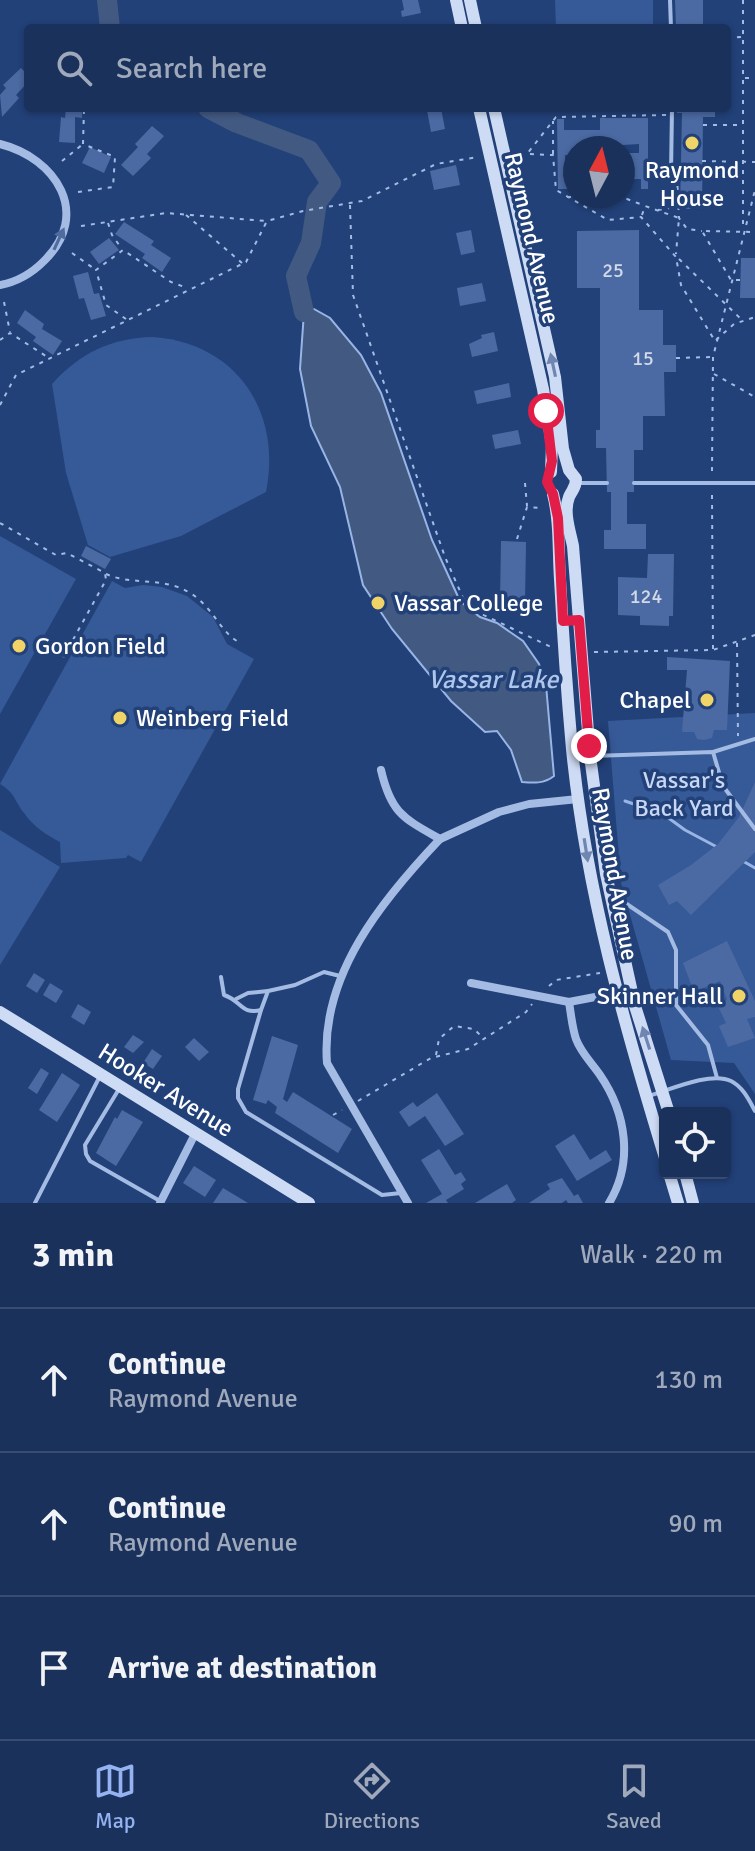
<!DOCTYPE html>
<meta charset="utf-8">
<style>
:root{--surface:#1a315b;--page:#233961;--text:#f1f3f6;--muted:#9fa9bb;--line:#384c71;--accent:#95b2f1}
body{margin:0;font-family:Signika,sans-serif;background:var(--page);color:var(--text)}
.controls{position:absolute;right:24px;bottom:24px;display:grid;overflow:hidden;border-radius:8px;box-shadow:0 2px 6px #0004}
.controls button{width:72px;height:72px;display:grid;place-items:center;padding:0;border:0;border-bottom:2px solid var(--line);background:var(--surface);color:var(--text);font:40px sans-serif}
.compass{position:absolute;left:563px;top:136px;width:72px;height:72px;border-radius:50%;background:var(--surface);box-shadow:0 2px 6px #0004;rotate:7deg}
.stop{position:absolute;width:24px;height:24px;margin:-18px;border:6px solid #e11d48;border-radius:50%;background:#fff}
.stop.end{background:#e11d48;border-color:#fff;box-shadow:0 2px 8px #0008}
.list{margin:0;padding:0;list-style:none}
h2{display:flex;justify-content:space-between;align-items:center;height:104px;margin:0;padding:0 32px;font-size:34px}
h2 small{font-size:26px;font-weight:400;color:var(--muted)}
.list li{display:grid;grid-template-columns:52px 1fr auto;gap:24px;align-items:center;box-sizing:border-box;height:144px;padding:0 32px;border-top:2px solid var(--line)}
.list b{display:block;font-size:30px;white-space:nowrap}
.list p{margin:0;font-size:26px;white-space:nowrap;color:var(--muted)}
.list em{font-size:26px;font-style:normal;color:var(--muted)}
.icon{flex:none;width:44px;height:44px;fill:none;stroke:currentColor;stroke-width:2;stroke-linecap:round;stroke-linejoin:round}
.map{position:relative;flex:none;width:755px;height:1203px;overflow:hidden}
.search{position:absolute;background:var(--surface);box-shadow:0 2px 6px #0004;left:24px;right:24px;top:24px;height:88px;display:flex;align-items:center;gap:20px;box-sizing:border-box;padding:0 28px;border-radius:8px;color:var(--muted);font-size:30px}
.sheet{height:536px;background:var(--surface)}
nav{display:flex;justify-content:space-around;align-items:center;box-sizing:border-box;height:112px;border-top:2px solid var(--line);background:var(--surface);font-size:22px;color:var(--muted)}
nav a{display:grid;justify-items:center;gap:4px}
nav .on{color:var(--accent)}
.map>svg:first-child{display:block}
.green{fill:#365997}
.water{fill:#425982;stroke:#98b5e6;stroke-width:2}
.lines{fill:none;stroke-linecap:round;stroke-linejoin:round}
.stream{stroke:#98b5e6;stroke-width:3}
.river{stroke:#425982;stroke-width:20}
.building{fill:#4b6aa3}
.path{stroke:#a4bce4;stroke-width:2;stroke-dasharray:4 6;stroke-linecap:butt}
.lane{stroke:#a4bce4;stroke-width:4}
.street{stroke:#a4bce4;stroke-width:8}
.secondary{stroke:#cedbf4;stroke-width:12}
.oneway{fill:#506c9e}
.oneway2{fill:#6f86b0}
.route{stroke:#e11d48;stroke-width:10}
.poi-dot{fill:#f0d467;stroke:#224179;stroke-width:3}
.labels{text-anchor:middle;stroke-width:7;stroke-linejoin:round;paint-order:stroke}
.number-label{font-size:20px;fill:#d2dae8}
.poi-label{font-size:24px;fill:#fff;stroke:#224179;text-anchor:start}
.street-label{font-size:24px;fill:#fff;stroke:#224179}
.park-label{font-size:24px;fill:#c7d7f4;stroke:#224179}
.water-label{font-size:26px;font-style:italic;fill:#afc6ec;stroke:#224179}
</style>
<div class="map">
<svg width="755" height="1203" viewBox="0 0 755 1203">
<rect width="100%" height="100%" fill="#224179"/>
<!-- green -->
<g class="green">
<polygon points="555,0 653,0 653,28 556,28"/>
<path d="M153 337C237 343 282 412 266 492L181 536 110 557 88 545 66 473 52 384C80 353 111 338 153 337Z"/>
<polygon points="0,536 76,579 0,714"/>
<path d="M112 581 125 588 143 585 162 587 187 596 213 617 227 644 254 659 141 862 128 855 126 858 61 863 60 842C46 835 33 826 24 813 14 800 15 793 0 784Z"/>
<polygon points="755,713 755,1094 734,1063 671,1060 621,883 608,721"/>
<polygon points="0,830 60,867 0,965"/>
</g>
<!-- water -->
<path class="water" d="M314 309 330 318 361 355 381 393 432 540 460 601 480 617 497 623 523 641 539 664 546 685 554 776C544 784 533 783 522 782L511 750 497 731 485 732 451 701 392 629 363 585 340 487 311 426 300 369 304 312Z"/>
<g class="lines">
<!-- stream -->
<g class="stream">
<polyline points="625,801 663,814 685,830 717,847"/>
<polyline points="741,860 755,868"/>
</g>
<!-- river -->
<g class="river">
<polyline points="107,0 110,28"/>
<polyline points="208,108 237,123 309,150 331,183 317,202 311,243 296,276 304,312"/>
</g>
</g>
<!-- building -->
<g class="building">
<polygon points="402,0 418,0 421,13 402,17 401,11 404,10"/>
<polygon points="675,0 703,0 703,28 676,28"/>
<polygon points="21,68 28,75 28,82 16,95 19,98 2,117 0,95 6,88 3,85"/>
<polygon points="66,108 82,108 82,118 75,117 75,143 59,142 61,117 65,118"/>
<polygon points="441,108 445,129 431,132 427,110"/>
<polygon points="677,108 722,108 722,112 715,112 715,117 703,117 702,209 680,209 682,113 677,113"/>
<polygon points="600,118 648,118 648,189 641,189 641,179 623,179 623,153 639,153 639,144 575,148 575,155 565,155 565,164 575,164 575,189 558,189 557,119 564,119 564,130 600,130"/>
<polygon points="152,126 164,136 147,154 151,158 133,176 121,165 138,147 135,144"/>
<polygon points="90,147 111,157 104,173 82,163"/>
<polygon points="456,165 460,185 434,190 430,171"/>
<polygon points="124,222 154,241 151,245 171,258 162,272 142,258 145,254 115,234"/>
<polygon points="471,230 475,252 461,255 456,233"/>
<polygon points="639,230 639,310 663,310 663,345 676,345 676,372 664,372 665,416 643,416 643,450 634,450 634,492 627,492 627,524 646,524 646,549 604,549 604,530 611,530 611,492 607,492 606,448 596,448 596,430 600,430 600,288 577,288 577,231"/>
<polygon points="109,238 119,250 99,264 90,252"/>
<polygon points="741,258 755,258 755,298 740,298"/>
<polygon points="88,272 94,294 99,293 106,316 91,320 84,298 79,299 73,276"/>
<polygon points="482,283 486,301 460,306 457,288"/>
<polygon points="25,310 44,324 42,329 62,341 53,355 33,341 36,337 17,323"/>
<polygon points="494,332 498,351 472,357 469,344 482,338 481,335"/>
<polygon points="509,383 511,397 477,404 474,391"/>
<polygon points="518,430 521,444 495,449 492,435"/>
<polygon points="501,541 526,542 525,602 500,602"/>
<polygon points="86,546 111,559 105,569 81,556"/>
<polygon points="648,554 674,554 673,616 669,616 669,626 640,625 640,616 618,615 618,577 647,578"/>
<polygon points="667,657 730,661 727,730 714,730 712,738 704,740 697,739 694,732 682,732 687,670 667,670"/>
<polygon points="755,782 755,852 691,915 677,901 669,905 658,885 691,865 718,844 739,817"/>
<polygon points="727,941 755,1001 755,1017 747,1019 755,1038 728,1047 719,1026 726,1023 717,1004 727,1000 720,981 694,992 683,963"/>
<polygon points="34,973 45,980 37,993 26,986"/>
<polygon points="50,983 63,991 56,1003 43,995"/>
<polygon points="78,1004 91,1012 84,1025 71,1017"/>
<polygon points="133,1035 144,1042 133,1053 124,1047"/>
<polygon points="272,1036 298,1045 283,1099 287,1102 293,1092 352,1129 338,1153 275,1113 277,1107 268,1100 266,1104 253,1100"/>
<polygon points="194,1038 209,1052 199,1061 185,1047"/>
<polygon points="152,1049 162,1056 153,1069 143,1063"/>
<polygon points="41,1068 49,1073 37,1094 28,1088"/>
<polygon points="62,1073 80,1085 57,1122 39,1110"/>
<polygon points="437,1093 464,1134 445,1146 425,1116 409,1127 399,1112 413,1102 417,1107"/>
<polygon points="122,1110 143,1122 116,1166 96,1153 115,1117 117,1119"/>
<polygon points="574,1134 590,1160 606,1150 612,1160 577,1181 555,1146"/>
<polygon points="439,1149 455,1175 461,1172 466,1180 461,1184 464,1189 446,1200 448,1203 426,1203 442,1194 421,1160"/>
<polygon points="194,1166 216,1180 205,1197 183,1183"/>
<polygon points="562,1178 574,1196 578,1194 583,1203 568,1203 566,1200 562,1203 529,1203 550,1189 547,1184"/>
<polygon points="507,1184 516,1200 512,1203 475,1203"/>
<polygon points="223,1188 248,1203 213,1203"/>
</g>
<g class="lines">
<!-- path -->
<g class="path">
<polyline points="743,0 743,227"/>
<polyline points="727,38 742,37"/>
<polyline points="745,78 755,78"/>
<polyline points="666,115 556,117 527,154 553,155 556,190 608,220 641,217 676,257 681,285 715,341"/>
<polyline points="703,125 743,125"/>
<polyline points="553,154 553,121"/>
<polyline points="62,161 83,144"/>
<polyline points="702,161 755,162"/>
<polyline points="677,176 679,218 687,229 702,231"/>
<polyline points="78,192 113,187 115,157 83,144 84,109"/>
<polyline points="567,197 619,196 643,205"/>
<polyline points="350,205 353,295 445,557 467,607 553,648"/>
<polyline points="658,210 670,208 677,201"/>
<polyline points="186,215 242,263"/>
<polyline points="642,215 645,206 679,218 676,254"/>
<polyline points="108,223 112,235 122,249"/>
<polyline points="81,226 166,213 266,221"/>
<polyline points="72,253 96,270"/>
<polyline points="679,259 741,319"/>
<polyline points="740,280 731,280 702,231 755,232"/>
<polyline points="4,302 10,332"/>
<polyline points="126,319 106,305 96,270 123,250 171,282 187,288"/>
<polyline points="0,340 10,333 49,358"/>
<polyline points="716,340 734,324 755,317"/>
<polyline points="676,358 712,357"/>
<polyline points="714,374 755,397"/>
<polyline points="0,405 16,375 246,262 267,221 303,211 362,201 436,164 478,157"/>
<polyline points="712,471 713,357 755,190"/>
<polyline points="525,483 527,506"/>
<polyline points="712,495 713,649"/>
<polyline points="0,523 56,555 67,553 105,573 106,580 63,658"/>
<polyline points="517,539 527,507 543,508"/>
<path d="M106 574C133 586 163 576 190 593 212 606 220 631 237 641"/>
<polyline points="737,643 738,736"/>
<polyline points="594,652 713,650 755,635"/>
<polyline points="549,986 556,980 600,973"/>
<polyline points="436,1055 439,1039 454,1026 474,1029 483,1038"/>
<polyline points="358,1101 431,1058 468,1049 526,1012 532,1004"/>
<polyline points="333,1115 342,1110"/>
</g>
<!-- lane -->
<g class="lane">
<polyline points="670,0 671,28"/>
<polyline points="671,173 672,108"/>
<polyline points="579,483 607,483"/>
<polyline points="634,483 755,483"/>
<polyline points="713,752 755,739"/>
<polyline points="592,756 713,752 723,786 755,829"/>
<polyline points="615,896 668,932 676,950 676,1005 708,1045 717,1078"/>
<path d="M221 977 224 995C242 1001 241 1015 261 1010L268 991 295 985 324 972 340 976"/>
<polyline points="236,999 248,993 268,991"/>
<polyline points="261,1010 238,1089 238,1098 246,1112 382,1195 401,1193"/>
<polyline points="119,1089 85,1145 86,1154 90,1161 160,1201"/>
<path d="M649 1096C669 1090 711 1071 731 1081 743 1087 749 1100 755 1111"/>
<polyline points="35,1203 99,1078"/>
</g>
<!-- street -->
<g class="street">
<path d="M0 144C56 158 92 214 44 261 31 274 17 282 0 285"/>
<path d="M381 770C391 813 403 818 440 839L499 812 529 804 578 799"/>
<polyline points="471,983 569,1002 616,993"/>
<path d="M569 1002C571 1014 572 1027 576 1039 581 1053 592 1063 600 1075 626 1113 634 1162 609 1203"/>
<polyline points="160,1203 195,1134"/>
<path d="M408 1203 327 1063C320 975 383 899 440 839"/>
</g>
<!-- secondary -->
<g class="secondary">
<polyline points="456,0 462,28"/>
<polyline points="470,0 476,28"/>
<polyline points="479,108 543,389 552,445 551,472"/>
<path d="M494 108 555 377 563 449 569 470 576 479C576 488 572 490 569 497 563 512 570 531 573 546L590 756 606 874 635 1006 669 1113"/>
<path d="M553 494C560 522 558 550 560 579 563 636 567 693 572 749 586 890 624 1024 665 1158"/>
<polyline points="0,1012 309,1203"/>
<polyline points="669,1173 678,1203"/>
<polyline points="685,1173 693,1203"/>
</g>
</g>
<!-- one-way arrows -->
<defs><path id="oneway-solid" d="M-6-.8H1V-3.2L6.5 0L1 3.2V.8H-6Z" transform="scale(2)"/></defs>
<use class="oneway" href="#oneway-solid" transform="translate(59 239) rotate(-65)"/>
<g class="oneway2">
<use href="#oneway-solid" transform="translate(553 365) rotate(-102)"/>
<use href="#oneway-solid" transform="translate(586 850) rotate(81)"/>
<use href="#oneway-solid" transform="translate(646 1038) rotate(-108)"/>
</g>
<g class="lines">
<!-- route -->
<polyline class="route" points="546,411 552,461 547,482 553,494 558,518 563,621 579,620 589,746"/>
</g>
<!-- markers -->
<g class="poi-dot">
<circle cx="692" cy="143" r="8"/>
<circle cx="378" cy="603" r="8"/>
<circle cx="19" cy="646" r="8"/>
<circle cx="707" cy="700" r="8"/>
<circle cx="120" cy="718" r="8"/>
<circle cx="739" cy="996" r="8"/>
</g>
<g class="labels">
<!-- number labels -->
<g class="number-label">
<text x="613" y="277">25</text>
<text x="643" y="365">15</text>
<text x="646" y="603">124</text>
</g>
<!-- poi labels -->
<g class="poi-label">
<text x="692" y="178" text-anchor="middle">Raymond<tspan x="692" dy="28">House</tspan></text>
<text x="394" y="611">Vassar College</text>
<text x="35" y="654">Gordon Field</text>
<text x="691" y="708" text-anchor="end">Chapel</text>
<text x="136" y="726">Weinberg Field</text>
<text x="723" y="1004" text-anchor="end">Skinner Hall</text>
</g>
<!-- street labels -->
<g class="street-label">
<text transform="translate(532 238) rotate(77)" y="8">Raymond Avenue</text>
<text transform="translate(615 874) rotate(80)" y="8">Raymond Avenue</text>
<text transform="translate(166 1090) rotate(32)" y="8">Hooker Avenue</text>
</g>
<!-- park labels -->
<g class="park-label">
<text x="684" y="788">Vassar's<tspan x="684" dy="28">Back Yard</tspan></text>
</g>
<!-- water labels -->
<g class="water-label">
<text x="493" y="688">Vassar Lake</text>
</g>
</g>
</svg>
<div class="controls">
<button><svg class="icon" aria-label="locate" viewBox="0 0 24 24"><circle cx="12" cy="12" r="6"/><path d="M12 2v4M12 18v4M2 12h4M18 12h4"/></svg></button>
</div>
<svg class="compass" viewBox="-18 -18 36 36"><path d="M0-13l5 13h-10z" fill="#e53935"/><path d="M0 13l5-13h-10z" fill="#9fa9bb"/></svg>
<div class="stop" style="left:546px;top:411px"></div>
<div class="stop end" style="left:589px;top:746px"></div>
<div class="search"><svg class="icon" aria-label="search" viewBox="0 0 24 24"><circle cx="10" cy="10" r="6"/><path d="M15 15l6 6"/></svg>Search here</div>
</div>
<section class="sheet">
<h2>3 min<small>Walk · 220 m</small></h2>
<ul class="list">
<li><svg class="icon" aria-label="ahead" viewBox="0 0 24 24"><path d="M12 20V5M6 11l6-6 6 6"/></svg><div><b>Continue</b><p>Raymond Avenue</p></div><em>130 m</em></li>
<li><svg class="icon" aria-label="ahead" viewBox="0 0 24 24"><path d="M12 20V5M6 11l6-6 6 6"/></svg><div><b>Continue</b><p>Raymond Avenue</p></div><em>90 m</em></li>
<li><svg class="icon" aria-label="arrive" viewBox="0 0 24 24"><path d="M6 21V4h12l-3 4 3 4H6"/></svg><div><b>Arrive at destination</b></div></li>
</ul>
</section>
<nav>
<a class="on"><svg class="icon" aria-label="map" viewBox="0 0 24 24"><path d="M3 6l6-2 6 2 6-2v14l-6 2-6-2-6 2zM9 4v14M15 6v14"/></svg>Map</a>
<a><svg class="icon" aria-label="directions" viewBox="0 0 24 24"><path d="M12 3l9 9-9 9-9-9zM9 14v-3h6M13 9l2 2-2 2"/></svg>Directions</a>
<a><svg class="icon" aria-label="saved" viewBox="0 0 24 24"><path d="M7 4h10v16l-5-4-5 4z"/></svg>Saved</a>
</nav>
